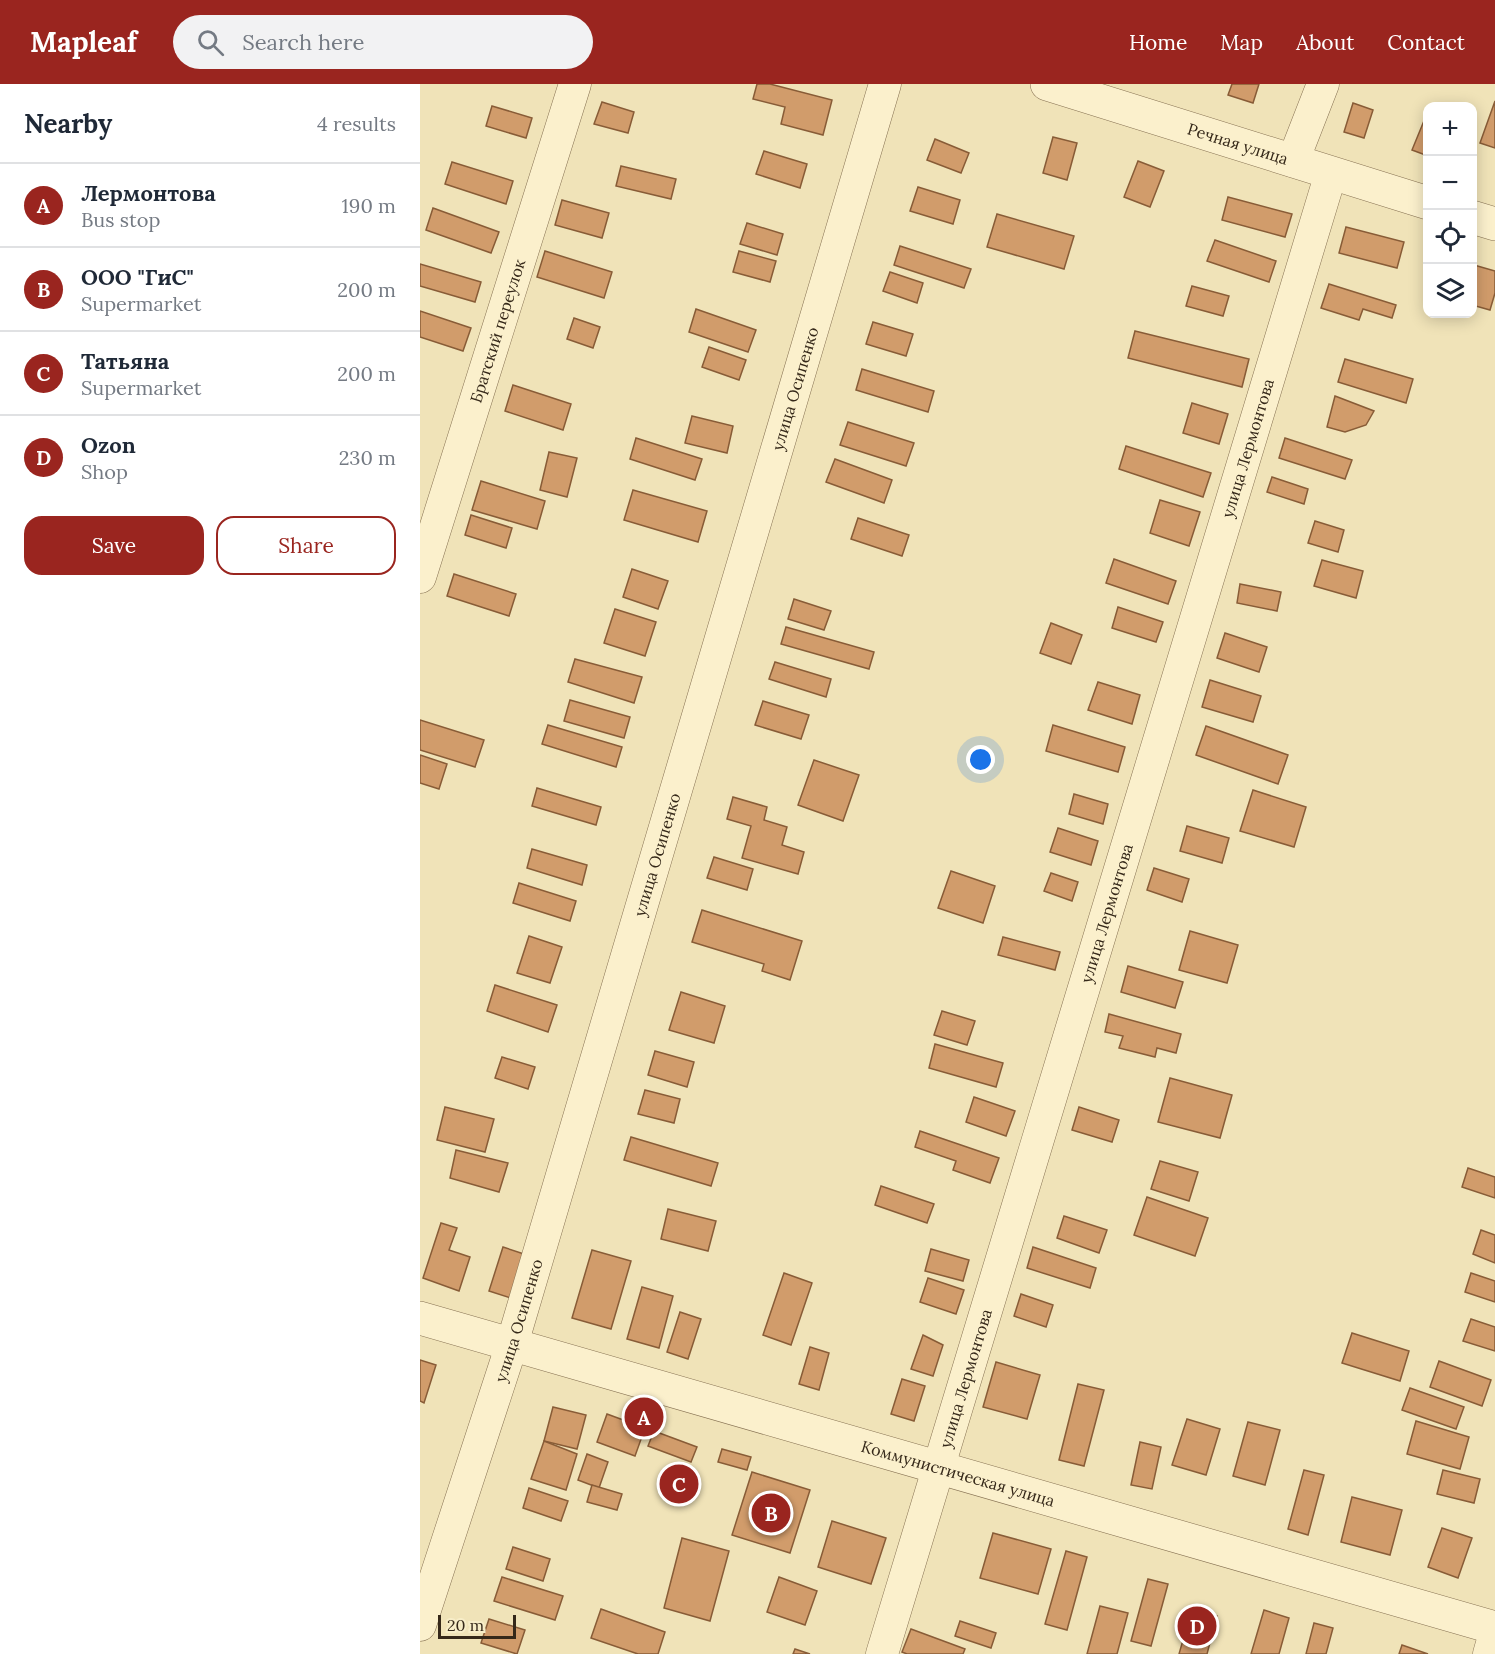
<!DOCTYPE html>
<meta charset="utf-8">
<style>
:root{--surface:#fff;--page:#f2f2f3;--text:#1f2937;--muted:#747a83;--line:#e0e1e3;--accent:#9a251f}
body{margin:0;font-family:Lora,serif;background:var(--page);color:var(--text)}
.controls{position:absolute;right:18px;top:18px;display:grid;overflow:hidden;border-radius:12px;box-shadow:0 3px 15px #0003}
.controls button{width:54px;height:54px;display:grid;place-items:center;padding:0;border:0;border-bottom:2px solid var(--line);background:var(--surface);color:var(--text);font:30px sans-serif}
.scale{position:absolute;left:18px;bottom:15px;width:78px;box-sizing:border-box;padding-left:6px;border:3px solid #352819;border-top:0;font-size:16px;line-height:21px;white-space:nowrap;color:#352819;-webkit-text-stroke:4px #f7edc8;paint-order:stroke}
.you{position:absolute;left:561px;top:676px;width:21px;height:21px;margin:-15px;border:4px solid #fff;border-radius:50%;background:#1a73e8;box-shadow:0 0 0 9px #1a73e833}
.badge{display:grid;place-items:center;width:39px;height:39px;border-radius:50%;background:var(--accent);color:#fff;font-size:20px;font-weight:700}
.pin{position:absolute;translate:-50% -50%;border:3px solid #fff;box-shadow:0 2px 6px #0006}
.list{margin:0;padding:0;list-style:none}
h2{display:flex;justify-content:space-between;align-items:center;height:78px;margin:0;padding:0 24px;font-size:26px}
h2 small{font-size:20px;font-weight:400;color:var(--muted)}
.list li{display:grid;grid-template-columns:39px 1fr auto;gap:18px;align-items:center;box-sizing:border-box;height:84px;padding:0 24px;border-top:2px solid var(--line)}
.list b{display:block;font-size:22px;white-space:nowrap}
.list p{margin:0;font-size:20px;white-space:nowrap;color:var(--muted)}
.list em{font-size:20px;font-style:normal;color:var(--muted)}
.actions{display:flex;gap:12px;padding:18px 24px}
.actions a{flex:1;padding:14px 0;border:2px solid var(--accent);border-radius:18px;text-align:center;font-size:21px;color:var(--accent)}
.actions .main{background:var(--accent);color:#fff}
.icon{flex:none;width:33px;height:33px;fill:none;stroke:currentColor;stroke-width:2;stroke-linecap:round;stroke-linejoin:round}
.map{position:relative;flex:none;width:1075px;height:1570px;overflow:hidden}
header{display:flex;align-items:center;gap:36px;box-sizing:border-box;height:84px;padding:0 30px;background:var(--accent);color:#fff}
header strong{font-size:28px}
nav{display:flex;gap:33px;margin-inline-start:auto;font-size:21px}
.search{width:420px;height:54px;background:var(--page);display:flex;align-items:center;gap:15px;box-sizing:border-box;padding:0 21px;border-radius:33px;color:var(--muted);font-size:22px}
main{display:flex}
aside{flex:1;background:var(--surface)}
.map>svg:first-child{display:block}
.building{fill:#d19c6b;stroke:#885c37;stroke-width:1.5}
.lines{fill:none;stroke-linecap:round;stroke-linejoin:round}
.minor-casing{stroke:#877253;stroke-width:33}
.tertiary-casing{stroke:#877253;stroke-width:34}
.minor{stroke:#fbf0cc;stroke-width:32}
.tertiary{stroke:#fbf0cc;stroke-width:33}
.labels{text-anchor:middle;stroke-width:6;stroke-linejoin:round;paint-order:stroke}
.street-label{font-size:16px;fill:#352819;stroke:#f7edc8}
</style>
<header>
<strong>Mapleaf</strong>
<div class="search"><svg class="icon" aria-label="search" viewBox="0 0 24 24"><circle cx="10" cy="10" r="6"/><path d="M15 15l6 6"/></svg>Search here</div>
<nav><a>Home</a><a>Map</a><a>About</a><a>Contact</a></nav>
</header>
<main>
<aside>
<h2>Nearby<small>4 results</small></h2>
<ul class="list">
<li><span class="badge">A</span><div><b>Лермонтова</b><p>Bus stop</p></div><em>190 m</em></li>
<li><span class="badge">B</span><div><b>ООО &quot;ГиС&quot;</b><p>Supermarket</p></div><em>200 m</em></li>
<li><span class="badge">C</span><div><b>Татьяна</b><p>Supermarket</p></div><em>200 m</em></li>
<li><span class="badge">D</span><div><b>Ozon</b><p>Shop</p></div><em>230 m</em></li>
</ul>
<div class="actions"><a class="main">Save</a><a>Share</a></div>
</aside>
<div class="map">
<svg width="1075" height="1570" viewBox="0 0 1075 1570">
<rect width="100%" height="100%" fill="#f0e3b8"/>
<!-- building -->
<g class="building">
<polygon points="337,0 350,0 412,16 403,51 361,40 365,23 333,15"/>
<polygon points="812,0 839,0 833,19 808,11"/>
<polygon points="1075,17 1075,64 1060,59"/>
<polygon points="182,18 214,28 208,49 174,40"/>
<polygon points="933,19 953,26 944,54 924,48"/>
<polygon points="72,22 112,34 106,54 66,42"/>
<polygon points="1008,27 1008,72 992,66"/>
<polygon points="633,53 657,59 647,96 623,89"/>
<polygon points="515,55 549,69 541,89 507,76"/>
<polygon points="344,67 387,80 380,104 336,90"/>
<polygon points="718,77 744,87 730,123 704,113"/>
<polygon points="32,78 93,97 86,120 25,100"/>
<polygon points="201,82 256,95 251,115 196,102"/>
<polygon points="498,103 540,116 533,140 490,127"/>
<polygon points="808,113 872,130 865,153 802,136"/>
<polygon points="142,116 189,129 182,154 135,141"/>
<polygon points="13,124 79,148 71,169 6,146"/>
<polygon points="577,130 654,152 644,185 567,163"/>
<polygon points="327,139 363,150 357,171 320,160"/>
<polygon points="926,143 984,158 977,184 919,169"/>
<polygon points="795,156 856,177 849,198 787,177"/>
<polygon points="480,162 551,185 544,204 474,181"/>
<polygon points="125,167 192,188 184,214 117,193"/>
<polygon points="319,167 356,177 350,198 313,188"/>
<polygon points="0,180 61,198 55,218 0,202"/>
<polygon points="1054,181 1075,187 1075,209 1070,226 1052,221 1052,188"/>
<polygon points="470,188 503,199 497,219 463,207"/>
<polygon points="909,200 976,221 972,234 943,225 939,236 901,224"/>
<polygon points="772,202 809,212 803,232 766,222"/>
<polygon points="276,225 336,246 328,268 269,248"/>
<polygon points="0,227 51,244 43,267 0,253"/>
<polygon points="154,234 180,243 173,264 147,255"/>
<polygon points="453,238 493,250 486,272 446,260"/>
<polygon points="715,247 829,275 822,303 708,274"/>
<polygon points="289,263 326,276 319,296 282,283"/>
<polygon points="925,275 993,295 986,319 918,298"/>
<polygon points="442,285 514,307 508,328 436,306"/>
<polygon points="93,301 151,320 143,346 85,327"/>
<polygon points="915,312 954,327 946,341 925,348 907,343"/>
<polygon points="772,319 808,330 799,360 763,349"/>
<polygon points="272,332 313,342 307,369 265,359"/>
<polygon points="428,338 494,359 486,382 420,361"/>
<polygon points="216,354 282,375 275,396 210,375"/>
<polygon points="865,354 932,376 925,395 859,374"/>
<polygon points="706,362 791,389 783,413 699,385"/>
<polygon points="129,368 157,374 147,413 120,406"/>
<polygon points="415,375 472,396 464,419 406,398"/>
<polygon points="852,393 888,405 884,420 847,408"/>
<polygon points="61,397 125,417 117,445 52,426"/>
<polygon points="213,406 287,427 278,458 204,436"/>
<polygon points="740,416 780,428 769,462 730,449"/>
<polygon points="51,431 92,444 86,464 45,451"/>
<polygon points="438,434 489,451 482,472 431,455"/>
<polygon points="895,437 924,446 918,468 888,459"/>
<polygon points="694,475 756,497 748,520 686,499"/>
<polygon points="902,476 943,487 936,514 894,502"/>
<polygon points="212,485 248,497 238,525 203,513"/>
<polygon points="34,490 96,510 89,532 27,512"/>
<polygon points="820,500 861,508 857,527 817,519"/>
<polygon points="374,515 411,527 404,546 368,535"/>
<polygon points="698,523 743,538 736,558 692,544"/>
<polygon points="195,525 236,538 225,572 184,559"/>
<polygon points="631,539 662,551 651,580 620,569"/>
<polygon points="366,543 454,568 449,585 361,560"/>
<polygon points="805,549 847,563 839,588 797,574"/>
<polygon points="155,575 222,593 214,619 148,598"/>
<polygon points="355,578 411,595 406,613 349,595"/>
<polygon points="790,596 841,612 833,638 782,623"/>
<polygon points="678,598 720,611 712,640 668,626"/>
<polygon points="150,616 210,633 204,654 144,637"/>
<polygon points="343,617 389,631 381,655 335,641"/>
<polygon points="0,636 64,656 55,683 0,666"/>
<polygon points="128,641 202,663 196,683 122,660"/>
<polygon points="633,641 705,663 698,688 626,667"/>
<polygon points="786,642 868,671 858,700 776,671"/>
<polygon points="0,671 27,680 19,705 0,699"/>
<polygon points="394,676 439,691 423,737 378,721"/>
<polygon points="117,704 181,723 176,741 112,722"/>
<polygon points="833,706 886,723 874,763 820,747"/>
<polygon points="654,710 688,720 683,740 649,730"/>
<polygon points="313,713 347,723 344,736 367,743 362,761 384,768 378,790 322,774 331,742 307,735"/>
<polygon points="767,742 809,754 802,779 760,767"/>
<polygon points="638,744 678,757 671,781 630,768"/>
<polygon points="112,765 167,781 162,801 107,784"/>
<polygon points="294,773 333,785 327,806 287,794"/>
<polygon points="734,784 769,795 762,818 727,806"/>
<polygon points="531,787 575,802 563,839 518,824"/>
<polygon points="631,789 658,798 652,817 624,807"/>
<polygon points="99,799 156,817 150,837 93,819"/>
<polygon points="282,826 382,857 370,896 342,887 344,880 272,858"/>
<polygon points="770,847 818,861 807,899 759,886"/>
<polygon points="109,852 142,863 130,899 97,889"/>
<polygon points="583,853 640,868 635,886 578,871"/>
<polygon points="708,882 763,898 755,924 701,908"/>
<polygon points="75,901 137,921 128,948 67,927"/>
<polygon points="261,908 305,922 294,959 249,946"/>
<polygon points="522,927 555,937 547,961 514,951"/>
<polygon points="689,930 761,950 756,969 737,964 735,973 699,964 703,952 685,948"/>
<polygon points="515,960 583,979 576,1003 509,984"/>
<polygon points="235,967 274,978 267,1003 228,991"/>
<polygon points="82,973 115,983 108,1005 75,994"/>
<polygon points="750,994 812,1011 800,1054 738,1038"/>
<polygon points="225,1006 260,1015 254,1039 218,1030"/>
<polygon points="554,1013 595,1027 586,1052 546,1038"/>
<polygon points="25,1023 74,1035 65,1068 17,1056"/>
<polygon points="659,1023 699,1036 692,1058 652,1046"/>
<polygon points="500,1047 579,1074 570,1099 533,1086 536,1077 495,1063"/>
<polygon points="211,1053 298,1079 291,1102 204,1076"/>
<polygon points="36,1066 88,1079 79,1108 30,1094"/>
<polygon points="740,1077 778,1088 769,1117 731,1105"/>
<polygon points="1048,1084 1075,1093 1075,1114 1042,1103"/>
<polygon points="461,1102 514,1120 507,1139 455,1121"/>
<polygon points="727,1113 788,1134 775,1172 714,1151"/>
<polygon points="248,1125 296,1137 288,1167 241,1155"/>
<polygon points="644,1132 687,1146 679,1169 637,1154"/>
<polygon points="21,1139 37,1144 29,1166 50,1173 39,1207 3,1194"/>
<polygon points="1061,1146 1075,1151 1075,1179 1053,1170"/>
<polygon points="83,1163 104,1170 91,1214 69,1207"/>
<polygon points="613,1163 676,1184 670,1204 607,1184"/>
<polygon points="511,1165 549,1176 543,1197 505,1187"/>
<polygon points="172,1166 211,1177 191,1245 152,1234"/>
<polygon points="364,1189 392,1199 371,1261 343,1251"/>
<polygon points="1051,1189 1075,1197 1075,1218 1045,1208"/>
<polygon points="508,1194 544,1206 536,1230 500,1218"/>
<polygon points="222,1203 253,1212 239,1264 207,1255"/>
<polygon points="601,1210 633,1221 626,1243 594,1232"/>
<polygon points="260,1228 281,1235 268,1275 247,1268"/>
<polygon points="1051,1235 1075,1243 1075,1267 1043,1257"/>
<polygon points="932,1249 989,1267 980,1297 922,1279"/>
<polygon points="503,1251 523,1261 513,1292 491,1285"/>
<polygon points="390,1263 409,1269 399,1306 379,1300"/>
<polygon points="0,1276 16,1281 4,1319 0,1317"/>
<polygon points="1019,1277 1071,1296 1062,1322 1010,1303"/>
<polygon points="576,1278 620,1291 607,1335 563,1323"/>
<polygon points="482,1295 505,1302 494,1337 471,1330"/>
<polygon points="658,1300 684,1306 664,1382 639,1376"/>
<polygon points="990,1304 1044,1323 1036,1345 982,1326"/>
<polygon points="133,1323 166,1331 157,1365 124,1357"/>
<polygon points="187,1330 225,1344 215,1372 177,1358"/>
<polygon points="767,1335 800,1345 786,1391 752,1381"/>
<polygon points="996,1337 1049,1353 1040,1385 987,1370"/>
<polygon points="828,1338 860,1346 845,1401 813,1392"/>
<polygon points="234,1347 277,1363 271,1378 228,1362"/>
<polygon points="124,1357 157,1370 146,1406 111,1395"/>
<polygon points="720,1358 741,1363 732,1405 711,1401"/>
<polygon points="302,1365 331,1373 327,1386 298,1378"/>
<polygon points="167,1370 188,1378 179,1404 158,1396"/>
<polygon points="884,1386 904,1391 888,1451 868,1445"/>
<polygon points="1023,1386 1060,1395 1054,1419 1017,1410"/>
<polygon points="332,1388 390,1406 370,1469 312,1451"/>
<polygon points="172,1401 202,1410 197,1426 167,1418"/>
<polygon points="109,1404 148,1417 141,1437 103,1424"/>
<polygon points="932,1413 982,1426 970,1471 921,1458"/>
<polygon points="412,1437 466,1454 451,1500 398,1483"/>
<polygon points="1022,1444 1052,1454 1038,1494 1008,1483"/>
<polygon points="573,1449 631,1465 618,1510 560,1494"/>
<polygon points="262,1454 309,1467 290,1537 244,1524"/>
<polygon points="93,1463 130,1475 123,1497 86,1485"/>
<polygon points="646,1467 667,1473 647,1546 625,1540"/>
<polygon points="82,1493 143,1512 135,1536 74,1517"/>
<polygon points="359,1493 397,1507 385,1541 347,1528"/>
<polygon points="728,1495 748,1500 731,1562 711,1557"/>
<polygon points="680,1522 708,1529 697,1570 667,1570"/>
<polygon points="181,1525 245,1548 238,1570 218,1570 171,1554"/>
<polygon points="772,1525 797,1532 787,1570 759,1570"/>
<polygon points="844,1526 869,1534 859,1570 831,1570"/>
<polygon points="69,1535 105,1546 97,1570 61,1559"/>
<polygon points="540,1537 576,1549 571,1564 535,1552"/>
<polygon points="894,1539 913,1544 906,1570 886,1570"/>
<polygon points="491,1545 545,1565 543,1570 487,1570 482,1568"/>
<polygon points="982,1561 1008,1570 979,1570"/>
<polygon points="375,1565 390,1570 373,1570"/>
</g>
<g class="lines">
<defs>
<g id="minor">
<polyline points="873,77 903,0"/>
<path id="s1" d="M0 493 155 0"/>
<path id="s2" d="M0 1541 92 1260 465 0"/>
<path id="s3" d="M462 1570 911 89"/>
<polyline points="1069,1570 1075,1549"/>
</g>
<g id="tertiary">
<path id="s4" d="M627 0 1008 119"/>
<polyline points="1052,133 1075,140"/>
<path id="s5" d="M0 1234 1075 1544"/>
</g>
</defs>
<!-- minor casing -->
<use href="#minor" class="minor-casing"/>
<!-- tertiary casing -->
<use href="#tertiary" class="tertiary-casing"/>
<!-- minor -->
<use href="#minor" class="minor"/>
<!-- tertiary -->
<use href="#tertiary" class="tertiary"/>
</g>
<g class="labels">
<!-- street labels -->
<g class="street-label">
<text dy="6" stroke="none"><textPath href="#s4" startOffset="200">Речная улица</textPath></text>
<text dy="6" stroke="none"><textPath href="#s1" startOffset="258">Братский переулок</textPath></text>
<text dy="6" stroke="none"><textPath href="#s2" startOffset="1292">улица Осипенко</textPath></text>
<text dy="6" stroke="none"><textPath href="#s3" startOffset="1260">улица Лермонтова</textPath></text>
<text dy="6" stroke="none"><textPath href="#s2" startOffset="806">улица Осипенко</textPath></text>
<text dy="6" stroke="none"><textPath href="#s3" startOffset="774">улица Лермонтова</textPath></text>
<text dy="6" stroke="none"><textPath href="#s2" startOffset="320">улица Осипенко</textPath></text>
<text dy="6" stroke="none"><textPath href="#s3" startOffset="288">улица Лермонтова</textPath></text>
<text dy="6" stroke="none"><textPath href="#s5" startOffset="560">Коммунистическая улица</textPath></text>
</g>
</g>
</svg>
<div class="controls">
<button>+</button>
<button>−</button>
<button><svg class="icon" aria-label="locate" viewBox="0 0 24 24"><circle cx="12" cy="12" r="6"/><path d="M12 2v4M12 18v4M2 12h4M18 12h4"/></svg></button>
<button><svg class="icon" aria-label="layers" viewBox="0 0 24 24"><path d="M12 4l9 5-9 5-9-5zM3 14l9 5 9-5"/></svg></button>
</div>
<div class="scale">20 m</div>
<div class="you"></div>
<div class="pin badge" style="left:224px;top:1333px">A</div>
<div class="pin badge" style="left:351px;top:1429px">B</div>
<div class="pin badge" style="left:259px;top:1400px">C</div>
<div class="pin badge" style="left:777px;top:1542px">D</div>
</div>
</main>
